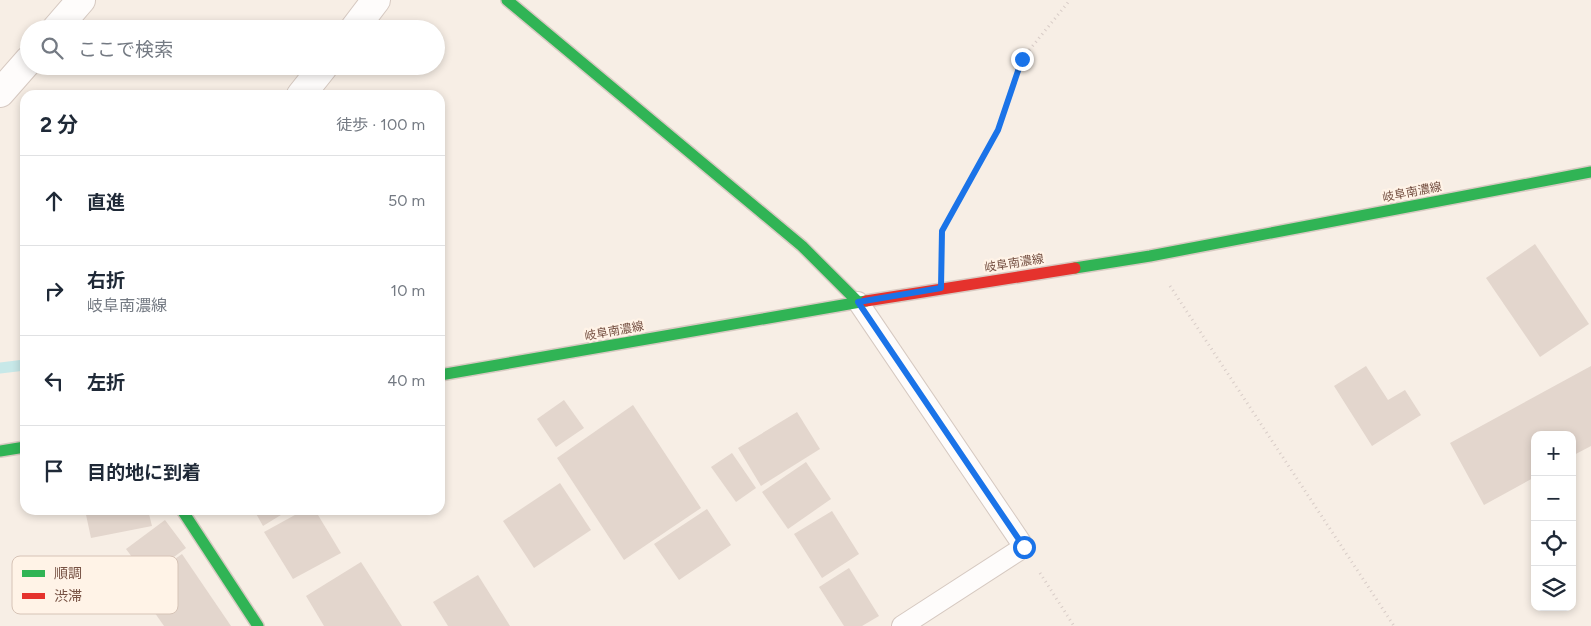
<!DOCTYPE html>
<html lang="ja">
<meta charset="utf-8">
<style>
:root{--surface:#fff;--page:#f2f2f3;--text:#1f2937;--muted:#747a83;--line:#e0e1e3}
body{margin:0;font-family:Figtree,"Noto Sans JP",sans-serif;background:var(--page);color:var(--text)}
.controls{position:absolute;right:15px;bottom:15px;display:grid;overflow:hidden;border-radius:10px;box-shadow:0 2px 8px #0003}
.controls button{width:45px;height:45px;display:grid;place-items:center;padding:0;border:0;border-bottom:1px solid var(--line);background:var(--surface);color:var(--text);font:25px sans-serif}
.stop{position:absolute;width:15px;height:15px;margin:-11px;border:4px solid #1a73e8;border-radius:50%;background:#fff}
.stop.end{background:#1a73e8;border-color:#fff;box-shadow:0 1px 5px #0008}
.list{margin:0;padding:0;list-style:none}
h2{display:flex;justify-content:space-between;align-items:center;height:65px;margin:0;padding:0 20px;font-size:21px}
h2 small{font-size:16px;font-weight:400;color:var(--muted)}
.list li{display:grid;grid-template-columns:32px 1fr auto;gap:15px;align-items:center;box-sizing:border-box;height:90px;padding:0 20px;border-top:1px solid var(--line)}
.list b{display:block;font-size:19px;white-space:nowrap}
.list p{margin:0;font-size:16px;white-space:nowrap;color:var(--muted)}
.list em{font-size:16px;font-style:normal;color:var(--muted)}
.icon{flex:none;width:28px;height:28px;fill:none;stroke:currentColor;stroke-width:2;stroke-linecap:round;stroke-linejoin:round}
.map{position:relative;flex:none;width:1591px;height:626px;overflow:hidden}
.search{position:absolute;background:var(--surface);box-shadow:0 2px 8px #0003;left:20px;top:20px;width:425px;height:55px;display:flex;align-items:center;gap:12px;box-sizing:border-box;padding:0 18px;border-radius:28px;color:var(--muted);font-size:19px}
.panel{position:absolute;background:var(--surface);box-shadow:0 2px 8px #0003;left:20px;top:90px;width:425px;height:425px;border-radius:15px}
.map>svg:first-child{display:block}
.lines{fill:none;stroke-linecap:round;stroke-linejoin:round}
.stream{stroke:#c7e8e8;stroke-width:11}
.building{fill:#e3d6cd}
.lane-casing{stroke:#d6c9c1;stroke-width:22}
.street-casing{stroke:#d6c9c1;stroke-width:30}
.fast-casing{stroke:#d8cac2;stroke-width:14}
.jam-casing{stroke:#d8cac2;stroke-width:14}
.path{stroke:#d8ccc7;stroke-width:3;stroke-dasharray:1 4;stroke-linecap:butt}
.lane{stroke:#fefcfb;stroke-width:20}
.street{stroke:#fefcfb;stroke-width:28}
.fast{stroke:#30b455;stroke-width:11}
.jam{stroke:#e5322d;stroke-width:11}
.route{stroke:#1a73e8;stroke-width:6}
.labels{text-anchor:middle;stroke-width:4.5;stroke-linejoin:round;paint-order:stroke}
.street-label{font-size:12px;fill:#775244;stroke:#fff3e7}
.key{fill:#fff3e7;stroke:#d6c3b6;stroke-width:1}
.key-label{font-size:14px;fill:#775244}
</style>
<div class="map">
<svg width="1591" height="626" viewBox="0 0 1591 626">
<rect width="100%" height="100%" fill="#f7eee5"/>
<g class="lines">
<!-- stream -->
<polyline class="stream" points="0,368 25,365"/>
</g>
<!-- building -->
<g class="building">
<polygon points="1535,244 1589,324 1540,357 1486,278"/>
<polygon points="1366,366 1388,400 1405,390 1421,415 1372,446 1334,386"/>
<polygon points="1591,366 1591,446 1572,456 1572,435 1535,435 1535,477 1484,505 1450,443"/>
<polygon points="564,400 584,428 556,447 537,419"/>
<polygon points="633,405 701,508 624,560 557,458"/>
<polygon points="797,412 820,449 761,486 738,448"/>
<polygon points="732,453 756,488 736,502 711,467"/>
<polygon points="806,462 831,499 788,529 762,492"/>
<polygon points="560,483 591,530 534,568 503,521"/>
<polygon points="707,509 731,545 679,580 654,544"/>
<polygon points="85,510 148,510 152,526 91,538"/>
<polygon points="254,510 289,510 263,526"/>
<polygon points="304,510 315,510 341,553 293,579 264,532"/>
<polygon points="832,511 859,554 822,578 794,534"/>
<polygon points="165,520 186,548 147,577 126,549"/>
<polygon points="182,554 231,626 164,626 136,586"/>
<polygon points="361,562 402,626 324,626 306,596"/>
<polygon points="849,568 879,616 862,626 844,626 819,587"/>
<polygon points="478,575 510,626 448,626 433,602"/>
</g>
<g class="lines">
<defs>
<polyline id="lane" points="858,302 1024,547 902,626"/>
<g id="street">
<polyline points="56,29 81,0"/>
<polyline points="354,29 376,0"/>
<polyline points="0,93 29,60"/>
<polyline points="301,95 324,66"/>
</g>
<g id="fast">
<polyline points="507,0 802,246 858,302"/>
<polyline points="1075,268 1150,256 1591,172"/>
<polyline points="440,375 866,301"/>
<polyline points="0,451 25,447"/>
<polyline points="182,510 258,626"/>
</g>
<polyline id="jam" points="866,301 1075,268"/>
</defs>
<!-- lane casing -->
<use href="#lane" class="lane-casing"/>
<!-- street casing -->
<use href="#street" class="street-casing"/>
<!-- fast casing -->
<use href="#fast" class="fast-casing"/>
<!-- jam casing -->
<use href="#jam" class="jam-casing"/>
<!-- path -->
<g class="path">
<polyline points="942,254 942,231 997,131 1022,59 1070,0"/>
<polyline points="1170,286 1394,626"/>
<polyline points="1040,573 1074,626"/>
</g>
<!-- lane -->
<use href="#lane" class="lane"/>
<!-- street -->
<use href="#street" class="street"/>
<!-- fast -->
<use href="#fast" class="fast"/>
<!-- jam -->
<use href="#jam" class="jam"/>
</g>
<g class="lines">
<!-- route -->
<polyline class="route" points="1022,59 998,130 942,231 941,288 858,302 1024,547"/>
</g>
<g class="labels">
<!-- street labels -->
<g class="street-label">
<text transform="translate(1412 192) rotate(-11)" y="4">岐阜南濃線</text>
<text transform="translate(1014 263) rotate(-9)" y="4">岐阜南濃線</text>
<text transform="translate(614 331) rotate(-10)" y="4">岐阜南濃線</text>
</g>
</g>
<!-- legend -->
<rect x="12" y="556" width="166" height="58" rx="8" class="key"/>
<rect x="22" y="570" width="23" height="7" fill="#30b455"/>
<rect x="22" y="593" width="23" height="6" fill="#e5322d"/>
<g class="key-label">
<text x="54" y="578">順調</text>
<text x="54" y="601">渋滞</text>
</g>
</svg>
<div class="controls">
<button>+</button>
<button>−</button>
<button><svg class="icon" aria-label="locate" viewBox="0 0 24 24"><circle cx="12" cy="12" r="6"/><path d="M12 2v4M12 18v4M2 12h4M18 12h4"/></svg></button>
<button><svg class="icon" aria-label="layers" viewBox="0 0 24 24"><path d="M12 4l9 5-9 5-9-5zM3 14l9 5 9-5"/></svg></button>
</div>
<div class="stop" style="left:1024px;top:547px"></div>
<div class="stop end" style="left:1022px;top:59px"></div>
<div class="search"><svg class="icon" aria-label="search" viewBox="0 0 24 24"><circle cx="10" cy="10" r="6"/><path d="M15 15l6 6"/></svg>ここで検索</div>
<section class="panel">
<h2>2 分<small>徒歩 · 100 m</small></h2>
<ul class="list">
<li><svg class="icon" aria-label="ahead" viewBox="0 0 24 24"><path d="M12 20V5M6 11l6-6 6 6"/></svg><div><b>直進</b></div><em>50 m</em></li>
<li><svg class="icon" aria-label="right" viewBox="0 0 24 24"><path d="M7 20v-9h11M14 6l5 5-5 5"/></svg><div><b>右折</b><p>岐阜南濃線</p></div><em>10 m</em></li>
<li><svg class="icon" aria-label="left" viewBox="0 0 24 24"><path d="M17 20v-9H6M10 6l-5 5 5 5"/></svg><div><b>左折</b></div><em>40 m</em></li>
<li><svg class="icon" aria-label="arrive" viewBox="0 0 24 24"><path d="M6 21V4h12l-3 4 3 4H6"/></svg><div><b>目的地に到着</b></div></li>
</ul>
</section>
</div>
